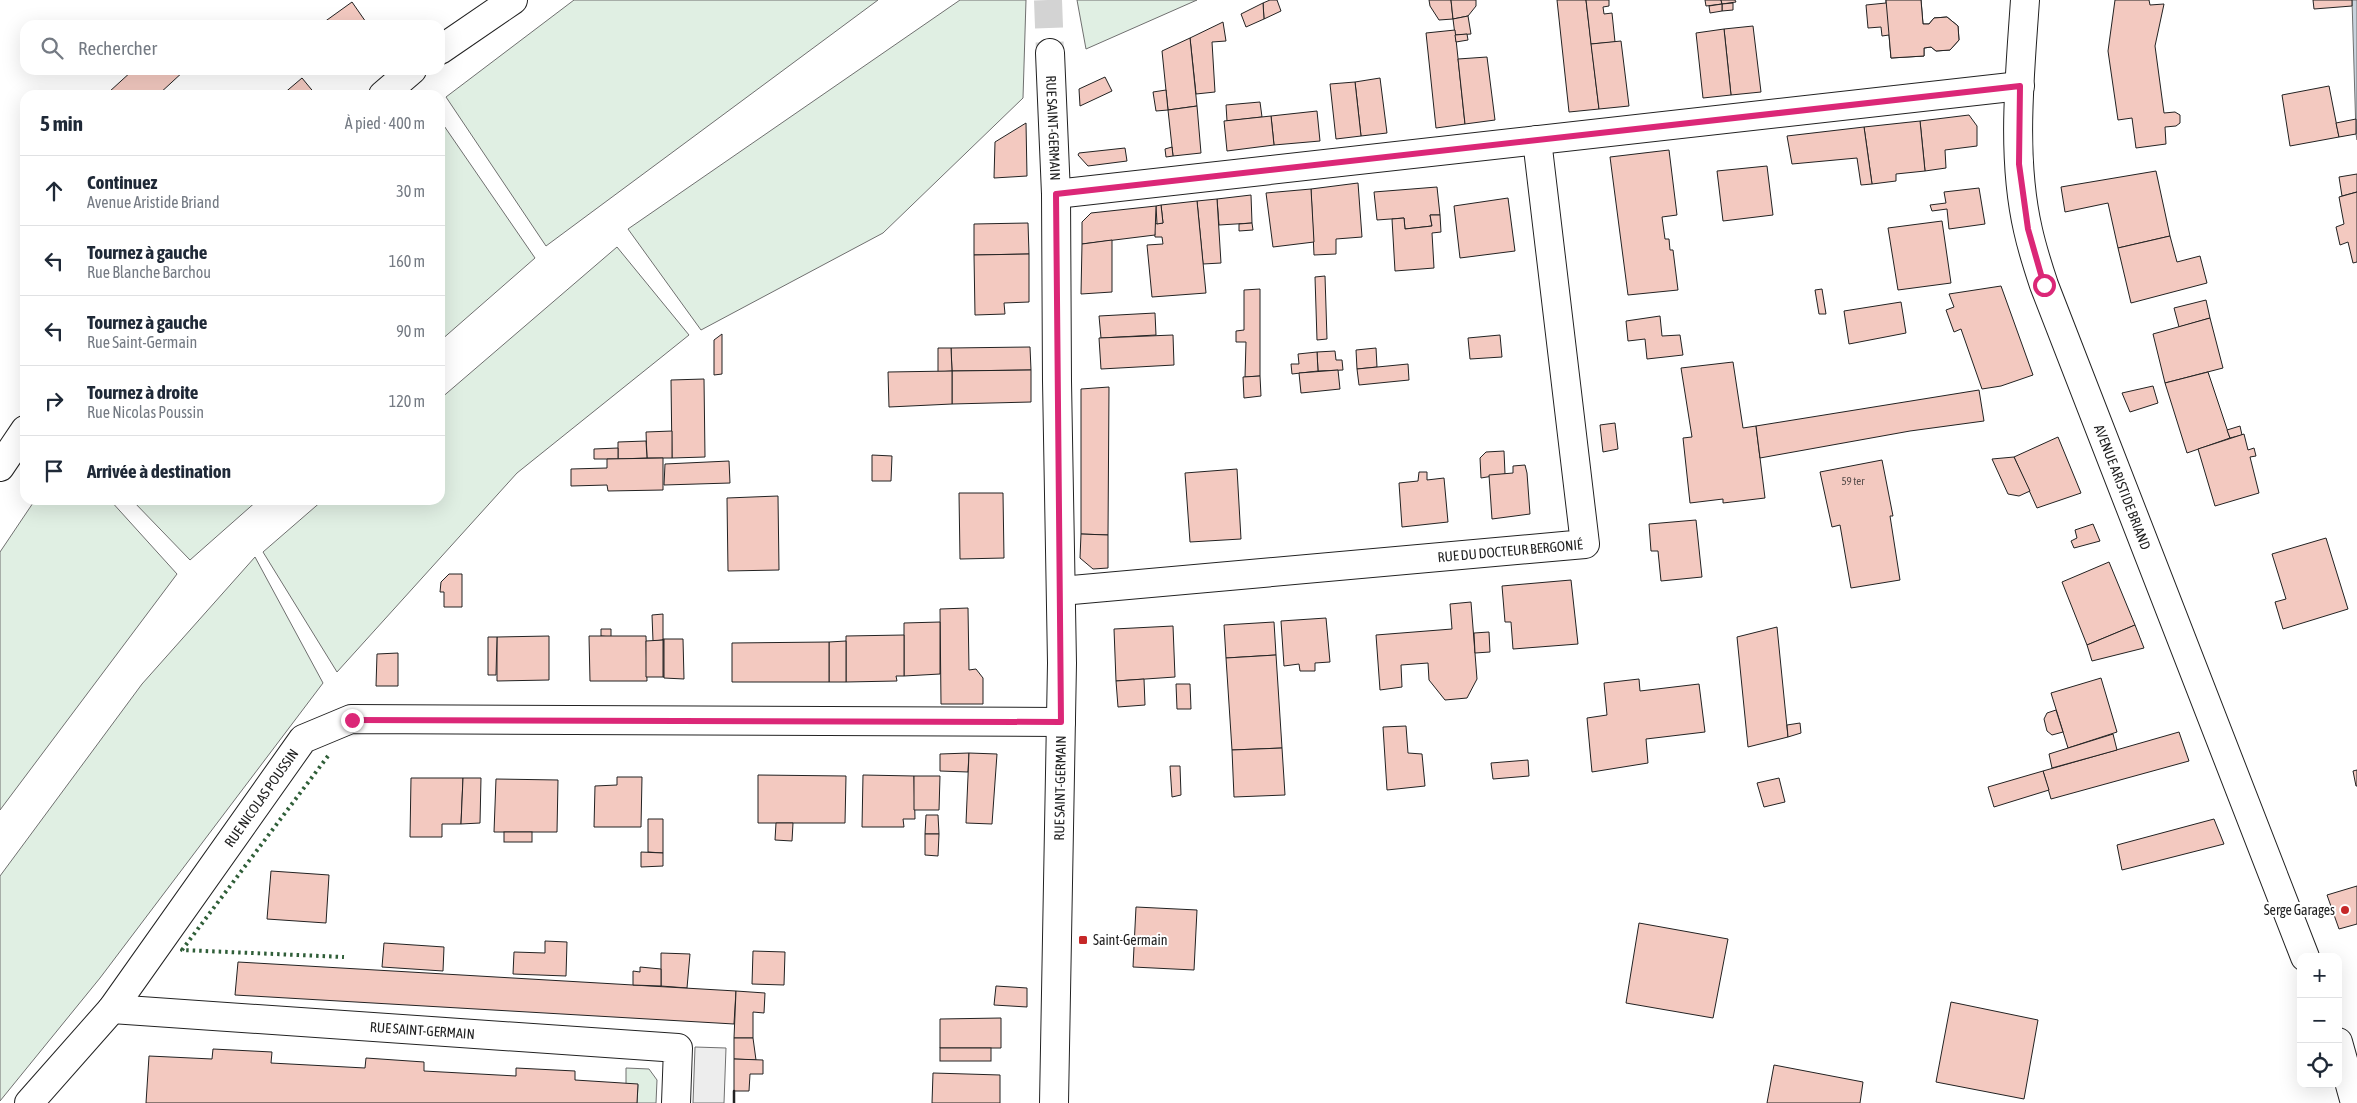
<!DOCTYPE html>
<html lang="fr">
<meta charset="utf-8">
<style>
:root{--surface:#fff;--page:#f6f6f7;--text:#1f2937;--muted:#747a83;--line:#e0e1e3}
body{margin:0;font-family:"Asap Condensed",sans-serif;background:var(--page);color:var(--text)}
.controls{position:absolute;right:15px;bottom:15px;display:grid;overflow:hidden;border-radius:10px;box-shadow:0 5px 20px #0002}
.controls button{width:45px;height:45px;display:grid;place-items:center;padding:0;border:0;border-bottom:1px solid var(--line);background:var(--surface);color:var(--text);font:25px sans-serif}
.stop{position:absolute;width:15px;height:15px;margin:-11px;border:4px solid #db2777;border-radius:50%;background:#fff}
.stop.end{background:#db2777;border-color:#fff;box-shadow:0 1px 5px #0008}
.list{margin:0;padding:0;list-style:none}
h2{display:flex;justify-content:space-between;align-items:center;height:65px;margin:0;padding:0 20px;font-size:21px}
h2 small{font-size:16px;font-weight:400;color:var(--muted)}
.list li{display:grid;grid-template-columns:32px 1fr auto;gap:15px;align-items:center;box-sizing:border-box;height:70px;padding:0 20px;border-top:1px solid var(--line)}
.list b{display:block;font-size:19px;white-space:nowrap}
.list p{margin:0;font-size:16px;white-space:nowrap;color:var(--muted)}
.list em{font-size:16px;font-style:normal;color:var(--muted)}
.icon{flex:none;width:28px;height:28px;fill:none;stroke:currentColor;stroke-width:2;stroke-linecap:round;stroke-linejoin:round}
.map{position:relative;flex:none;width:2357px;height:1103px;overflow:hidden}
.search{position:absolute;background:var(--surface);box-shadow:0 5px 20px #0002;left:20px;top:20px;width:425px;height:55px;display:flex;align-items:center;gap:12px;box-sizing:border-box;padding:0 18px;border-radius:15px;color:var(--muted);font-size:19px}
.panel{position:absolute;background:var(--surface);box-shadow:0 5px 20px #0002;left:20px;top:90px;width:425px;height:415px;border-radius:15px}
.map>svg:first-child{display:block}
.green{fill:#e0efe3;stroke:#6f6f6f}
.parking{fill:#ededed;stroke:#6f6f6f}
.water{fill:#c7d3dd;stroke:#6f6f6f}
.building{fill:#f3c9c0;stroke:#222}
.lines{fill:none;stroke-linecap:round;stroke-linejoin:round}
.tertiary-tunnel{stroke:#d3d3d3;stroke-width:28;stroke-dasharray:28 14;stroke-linecap:butt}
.minor-casing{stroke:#222;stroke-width:30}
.tertiary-casing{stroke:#222;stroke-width:30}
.secondary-casing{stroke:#222;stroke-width:30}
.minor{stroke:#fff;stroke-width:28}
.tertiary{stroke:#fff;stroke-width:28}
.secondary{stroke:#fff;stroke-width:28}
.hedge{stroke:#2f5e38;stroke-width:4;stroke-dasharray:2.5 4;stroke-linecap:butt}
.wall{stroke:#222;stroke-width:2.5}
.route{stroke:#db2777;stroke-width:6}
.poi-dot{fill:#c62828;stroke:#fff;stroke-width:2}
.labels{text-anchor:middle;stroke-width:4;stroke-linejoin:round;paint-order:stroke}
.number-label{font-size:11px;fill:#564c4a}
.street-label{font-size:14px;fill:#222;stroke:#fff}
.poi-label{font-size:14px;fill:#222;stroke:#fff;text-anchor:end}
</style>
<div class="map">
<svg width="2357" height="1103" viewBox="0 0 2357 1103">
<rect width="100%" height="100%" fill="#fff"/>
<!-- green -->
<g class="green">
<polygon points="574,0 878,0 546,246 446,97"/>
<polygon points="960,0 1026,0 1023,98 883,233 701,330 628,229"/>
<polygon points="1077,0 1197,0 1086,49"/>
<polygon points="440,120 535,258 440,341"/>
<polygon points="617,247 689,335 517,473 337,672 263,552 323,500 440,500 440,399"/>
<polygon points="35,500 110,500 177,574 0,810 0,552"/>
<polygon points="132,500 258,500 190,560"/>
<polygon points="255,557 323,683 100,978 0,1101 0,876 142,684"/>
<polygon points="626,1068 649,1069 657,1080 656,1103 637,1103 638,1085 626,1084"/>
</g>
<!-- parking -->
<polygon class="parking" points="695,1047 726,1048 724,1103 693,1103"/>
<!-- water -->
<polygon class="water" points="2352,0 2357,0 2357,140 2356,134"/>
<!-- building -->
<g class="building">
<polygon points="1270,0 1277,0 1281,11 1264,19 1263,3"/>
<polygon points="1429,0 1451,0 1453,19 1439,20 1430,6"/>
<polygon points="1451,0 1476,0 1476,6 1468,16 1453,19"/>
<polygon points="1557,0 1586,0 1599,109 1569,112"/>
<polygon points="1586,0 1609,0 1609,6 1603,7 1604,14 1612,13 1615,42 1591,44"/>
<polygon points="1705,0 1721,0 1722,4 1706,6"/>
<polygon points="1721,0 1735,0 1736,2 1722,4"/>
<polygon points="1886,0 1921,0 1923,24 1929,24 1934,18 1947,17 1958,26 1959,40 1950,50 1936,51 1931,47 1924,48 1924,56 1891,58 1889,35 1882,36 1881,27 1868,28 1866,5 1886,3"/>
<polygon points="1886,0 1921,0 1923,24 1929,24 1934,18 1947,17 1958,26 1959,40 1950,50 1936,51 1931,47 1924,48 1924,56 1891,58"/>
<polygon points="2115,0 2149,0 2150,5 2164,4 2155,46 2164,113 2175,112 2180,115 2180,123 2176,126 2165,127 2166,144 2136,148 2132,118 2118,120 2108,51"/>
<polygon points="2313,0 2352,0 2352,6 2314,9"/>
<polygon points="352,2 368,25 320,25"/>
<polygon points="1263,3 1264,19 1246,27 1241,14"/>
<polygon points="1733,3 1733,10 1722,11 1722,4"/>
<polygon points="1722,4 1722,11 1710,13 1709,6"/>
<polygon points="1468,16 1471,34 1455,35 1453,19"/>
<polygon points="1223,22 1226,41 1212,42 1215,92 1196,94 1190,38"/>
<polygon points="1753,26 1761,92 1731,95 1724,29"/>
<polygon points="1724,29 1731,95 1703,98 1696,33"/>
<polygon points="1455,30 1465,124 1436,128 1426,33"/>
<polygon points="1467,34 1468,40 1456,42 1455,35"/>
<polygon points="1190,38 1197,106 1168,110 1162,51"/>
<polygon points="1621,41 1629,106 1599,109 1591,44"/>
<polygon points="1487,57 1495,120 1465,124 1458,59"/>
<polygon points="133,70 185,70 158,95 112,95 109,92"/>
<polygon points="1105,77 1112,91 1080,106 1079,89"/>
<polygon points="302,78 316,95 282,95"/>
<polygon points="1380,78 1387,133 1361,136 1355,82"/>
<polygon points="1355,82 1361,136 1336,139 1330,84"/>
<polygon points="2329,86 2339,137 2290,146 2282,95"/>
<polygon points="1166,90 1168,110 1156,111 1153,92"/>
<polygon points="1260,102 1262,117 1227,121 1226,105"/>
<polygon points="1197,106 1201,153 1173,156 1168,110"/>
<polygon points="1317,111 1320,141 1274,145 1271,116"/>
<polygon points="1969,115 1977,126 1977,146 1945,150 1946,168 1925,171 1920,121"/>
<polygon points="1271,116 1274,145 1227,151 1224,121"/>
<polygon points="2356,119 2356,134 2339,137 2336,123"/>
<polygon points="1920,121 1925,171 1896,174 1896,181 1872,184 1864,127"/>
<polygon points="1026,123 1027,176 994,178 995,142"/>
<polygon points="1864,127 1872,184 1861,185 1857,158 1792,164 1787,136"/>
<polygon points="1172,147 1173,156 1166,157 1165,149"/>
<polygon points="1125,148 1127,161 1088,166 1078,155 1079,153"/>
<polygon points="1669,150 1677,215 1662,217 1665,239 1669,239 1670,250 1673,250 1678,290 1628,295 1610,157"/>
<polygon points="1767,166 1773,215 1723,221 1717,171"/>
<polygon points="2156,171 2170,236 2118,248 2108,203 2065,212 2061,187"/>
<polygon points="2357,174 2357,192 2342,196 2339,177"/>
<polygon points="1358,183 1362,237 1336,239 1336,254 1314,255 1311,189"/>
<polygon points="1437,187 1440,215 1430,215 1432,226 1405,229 1404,218 1377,220 1374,192"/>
<polygon points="1979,188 1985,224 1949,229 1947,209 1932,211 1930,205 1946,203 1944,192"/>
<polygon points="1311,189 1314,242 1273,247 1266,193"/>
<polygon points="2357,192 2357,262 2353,263 2348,242 2340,245 2336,227 2344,224 2339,197"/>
<polygon points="1251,195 1252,223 1219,225 1217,199"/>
<polygon points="1508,198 1515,251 1460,258 1454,206"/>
<polygon points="1217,199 1221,263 1203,264 1197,201"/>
<polygon points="1197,201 1206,293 1152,297 1147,245 1163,244 1162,237 1155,237 1154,224 1163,223 1161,205"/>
<polygon points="1161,205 1163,223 1157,224 1156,206"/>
<polygon points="1156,206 1155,235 1082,244 1082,222 1091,213"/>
<polygon points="1430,215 1440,215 1441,232 1432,233 1434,268 1395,271 1392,219 1404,218 1405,229 1432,226"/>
<polygon points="1942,221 1951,283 1898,290 1888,228"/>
<polygon points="1028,223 1029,254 974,255 974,224"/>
<polygon points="1252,223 1253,230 1239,231 1239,224"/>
<polygon points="2170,236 2177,262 2200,256 2207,283 2131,303 2118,248"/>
<polygon points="1112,240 1112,292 1081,294 1082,244"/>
<polygon points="1029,254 1029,302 1004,303 1005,314 975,315 974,255"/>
<polygon points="1325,276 1327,339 1317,340 1315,277"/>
<polygon points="2001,286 2033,375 2001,386 1982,389 1961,329 1954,332 1946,310 1954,307 1949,294"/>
<polygon points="1260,289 1260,376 1245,377 1246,342 1236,342 1236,331 1244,330 1244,290"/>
<polygon points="1822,289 1826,314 1819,314 1815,290"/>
<polygon points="2206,300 2210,318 2179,327 2174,308"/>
<polygon points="1901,302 1906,333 1849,344 1844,311"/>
<polygon points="1155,313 1156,335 1101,338 1099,316"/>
<polygon points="1660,316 1662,336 1680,335 1683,355 1647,359 1645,339 1628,341 1626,321"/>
<polygon points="2210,318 2223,368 2165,383 2153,334"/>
<polygon points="722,334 722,374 714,375 714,340"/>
<polygon points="1173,335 1174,365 1101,369 1099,338"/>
<polygon points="1500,335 1502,357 1470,359 1468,338"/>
<polygon points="1030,347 1031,370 952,371 951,348"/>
<polygon points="938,348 951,348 952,371 938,372"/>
<polygon points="1376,348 1377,367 1357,369 1356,350"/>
<polygon points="1335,351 1336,360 1342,360 1343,370 1318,371 1317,352"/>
<polygon points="1317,352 1318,371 1292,374 1291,364 1299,364 1298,354"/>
<polygon points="1733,362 1743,428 1756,426 1765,498 1723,503 1723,499 1690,503 1683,438 1692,437 1681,368"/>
<polygon points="1408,364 1409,380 1359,385 1357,369"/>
<polygon points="1031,370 1031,402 952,404 952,371"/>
<polygon points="1338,370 1340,389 1301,393 1299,373"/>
<polygon points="952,371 952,404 889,407 888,372"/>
<polygon points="2208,372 2230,438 2187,453 2165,383"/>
<polygon points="1260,376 1261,396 1244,398 1243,377"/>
<polygon points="704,379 705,457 672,458 671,380"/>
<polygon points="2153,386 2158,403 2130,412 2122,393"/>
<polygon points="1109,387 1108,535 1081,534 1081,389"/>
<polygon points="1979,390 1984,421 1910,431 1760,458 1756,426"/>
<polygon points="1615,423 1618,449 1603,452 1600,425"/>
<polygon points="2240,426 2242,435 2230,438 2227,430"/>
<polygon points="672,431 672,458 647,458 646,432"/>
<polygon points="2244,434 2248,450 2254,448 2256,456 2250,457 2259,493 2215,506 2198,449"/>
<polygon points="2058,437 2081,493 2037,508 2014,457"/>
<polygon points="646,441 647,458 618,459 618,442"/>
<polygon points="618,448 618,459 594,459 594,449"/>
<polygon points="1504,451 1505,474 1481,478 1480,458 1486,452"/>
<polygon points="872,455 892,456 891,481 872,481"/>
<polygon points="2014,457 2030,491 2019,496 2008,494 1992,459"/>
<polygon points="663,458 663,490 608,491 607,485 571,486 571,469 607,468 607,459"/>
<polygon points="1882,460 1893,516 1890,516 1900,580 1851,588 1840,525 1832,527 1820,472"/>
<polygon points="729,461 730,483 664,485 665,464"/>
<polygon points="1525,465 1527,473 1530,514 1492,519 1489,475 1513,473 1513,466"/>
<polygon points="1237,469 1241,539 1190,542 1185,473"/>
<polygon points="1419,472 1427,472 1427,480 1444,478 1448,522 1402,527 1399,483 1418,481"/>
<polygon points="959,493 1003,493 1004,558 960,559"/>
<polygon points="778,496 779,570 728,571 727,498"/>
<polygon points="1696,520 1702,577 1661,581 1658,551 1651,551 1649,524"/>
<polygon points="2093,524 2100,541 2074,548 2071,541 2077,538 2075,530"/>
<polygon points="1081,534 1108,535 1108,568 1093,569 1080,558"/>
<polygon points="2326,538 2348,609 2283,629 2275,602 2286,599 2272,554"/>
<polygon points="2109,562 2135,625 2087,645 2062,582"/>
<polygon points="449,574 462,574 462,607 444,607 444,592 440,592 441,582"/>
<polygon points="1571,580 1578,644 1513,649 1511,622 1505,622 1502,586"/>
<polygon points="1471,602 1477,679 1467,698 1445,700 1429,680 1428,663 1401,665 1402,687 1380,690 1376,635 1452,629 1450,604"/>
<polygon points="968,608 969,670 976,669 983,678 983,704 941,704 940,609"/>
<polygon points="663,614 663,640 653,641 652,615"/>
<polygon points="1326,618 1330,662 1315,663 1315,671 1300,671 1299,664 1284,666 1281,621"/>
<polygon points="940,622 940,674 904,676 904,623"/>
<polygon points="1274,622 1276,655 1226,658 1224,625"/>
<polygon points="2135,625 2144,648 2092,661 2087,645"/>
<polygon points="1173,626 1175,677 1116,681 1114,629"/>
<polygon points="1777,627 1788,737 1748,747 1737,637"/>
<polygon points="601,629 611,629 611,637 601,636"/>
<polygon points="1489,632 1490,652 1475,653 1474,633"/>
<polygon points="904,635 904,676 896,676 897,681 846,682 846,636"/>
<polygon points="549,636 549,680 497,681 497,637"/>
<polygon points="589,636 646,636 647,681 590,681"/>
<polygon points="488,637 497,637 496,675 488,675"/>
<polygon points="663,639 664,639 665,677 663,677"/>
<polygon points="664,639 683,639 684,679 664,678"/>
<polygon points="663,640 663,677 646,677 646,641"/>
<polygon points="846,641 846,682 829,682 829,642"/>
<polygon points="829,642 829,682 732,682 732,643"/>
<polygon points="398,653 398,686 376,686 377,654"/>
<polygon points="1276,655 1282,748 1232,750 1226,658"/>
<polygon points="2101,678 2117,732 2068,748 2051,693"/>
<polygon points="1144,679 1145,705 1118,707 1116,681"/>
<polygon points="1639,679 1640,691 1699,684 1705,732 1646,739 1648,763 1592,772 1587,718 1607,715 1604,683"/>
<polygon points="1176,684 1190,684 1191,709 1177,709"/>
<polygon points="2056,710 2063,732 2052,735 2047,731 2044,719 2047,713"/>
<polygon points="1800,723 1801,733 1788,737 1787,725"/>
<polygon points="1406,726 1408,753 1422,754 1425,786 1387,790 1383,727"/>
<polygon points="2179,732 2189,761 2051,799 2043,771"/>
<polygon points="2113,734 2117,750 2052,768 2049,754"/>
<polygon points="1282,748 1285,795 1234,797 1232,750"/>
<polygon points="969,753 968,772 940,771 940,754"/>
<polygon points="969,753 997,754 992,824 966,823"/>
<polygon points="1528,760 1529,776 1493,779 1491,763"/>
<polygon points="1170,766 1180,766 1181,795 1172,797"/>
<polygon points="2357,770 2357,786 2356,786 2353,771"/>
<polygon points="2043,771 2049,790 1994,807 1988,787"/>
<polygon points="758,775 846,776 845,823 758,823"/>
<polygon points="863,775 914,776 915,819 903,819 904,827 862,827"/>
<polygon points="914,776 940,776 939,810 914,810"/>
<polygon points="617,777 642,777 641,827 594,827 595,786 617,785"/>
<polygon points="411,778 463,778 461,824 442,824 442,837 410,837"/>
<polygon points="463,778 481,778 480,823 461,824"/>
<polygon points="1779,778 1785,802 1764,807 1757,783"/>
<polygon points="496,779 558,780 557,832 494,832"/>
<polygon points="926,815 938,815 939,834 925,834"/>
<polygon points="648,819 663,819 663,853 648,852"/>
<polygon points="2214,819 2224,844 2122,870 2117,845"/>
<polygon points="776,823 793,823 792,841 775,840"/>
<rect x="504" y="832" width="28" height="10"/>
<polygon points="925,834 939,834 938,856 925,855"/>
<polygon points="641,852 663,853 663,866 641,867"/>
<polygon points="271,871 329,875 326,923 267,919"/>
<polygon points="2357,886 2357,924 2339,929 2327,895"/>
<polygon points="1136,907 1197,910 1194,970 1133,967"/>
<polygon points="1639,923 1728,939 1713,1018 1626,1003"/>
<polygon points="545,941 567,942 566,976 513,974 514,952 545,953"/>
<polygon points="384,943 444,947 443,971 382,967"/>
<polygon points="753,951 785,952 784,985 752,984"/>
<polygon points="661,953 690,954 687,988 661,986"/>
<polygon points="238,962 736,991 734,1024 235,995"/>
<polygon points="640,967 661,969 661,986 633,985 633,971 640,972"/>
<polygon points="996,986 1027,988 1027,1007 994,1005"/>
<polygon points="736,991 765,993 764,1013 753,1012 753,1038 734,1038"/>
<polygon points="1951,1002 2038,1020 2024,1099 1936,1082"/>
<polygon points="1001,1018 1001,1048 940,1048 940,1019"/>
<polygon points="734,1038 753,1038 756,1060 734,1059"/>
<rect x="940" y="1048" width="51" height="13"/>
<polygon points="213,1049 272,1052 271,1063 365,1068 366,1058 424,1062 424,1071 516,1076 516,1068 575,1071 575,1080 638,1084 637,1103 146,1103 149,1056 212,1059"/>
<polygon points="734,1059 763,1060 763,1074 750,1074 749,1091 734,1091"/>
<polygon points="1774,1065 1863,1082 1860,1103 1767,1103"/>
<polygon points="933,1073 1000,1075 1000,1103 932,1103"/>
</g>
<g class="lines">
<!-- tertiary-tunnel -->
<polyline class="tertiary-tunnel" points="1048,0 1050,53"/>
<defs>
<g id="minor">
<polyline points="440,50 513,0"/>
<polyline points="383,95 412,70"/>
<polyline points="1056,194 2020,86"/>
<polyline points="0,467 25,430"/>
<path id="s1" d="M1061 591 1585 544 1537 140"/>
<path id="s2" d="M112 1009 678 1048 676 1103"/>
<path id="s3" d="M29 1103 112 1009 303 739 351 719 1061 722"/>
</g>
<g id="tertiary">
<path id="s4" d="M1050 53 1056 194 1057 381 1062 663 1054 1103"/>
</g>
<g id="secondary">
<path id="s5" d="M2025 0C2020 75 2011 156 2028 230 2032 248 2038 267 2044 285L2305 957"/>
<polyline points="2338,1042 2355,1103"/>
</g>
</defs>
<!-- minor casing -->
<use href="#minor" class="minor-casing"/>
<!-- tertiary casing -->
<use href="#tertiary" class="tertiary-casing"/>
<!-- secondary casing -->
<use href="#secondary" class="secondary-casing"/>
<!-- minor -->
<use href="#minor" class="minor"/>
<!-- tertiary -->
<use href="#tertiary" class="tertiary"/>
<!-- secondary -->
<use href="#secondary" class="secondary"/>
<!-- hedge -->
<polyline class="hedge" points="328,756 182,950 344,957"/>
<!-- wall -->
<polyline class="wall" points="734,1103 734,1091"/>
</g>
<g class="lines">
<!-- route -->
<polyline class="route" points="352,720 1061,722 1056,194 2020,86 2019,164 2028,229 2044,285"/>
</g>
<!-- markers -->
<g class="poi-dot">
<circle cx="2345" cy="910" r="5"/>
<rect x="1078" y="935" width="10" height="10" rx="2.5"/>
</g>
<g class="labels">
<!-- number labels -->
<g class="number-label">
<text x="1853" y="485">59 ter</text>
</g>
<!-- street labels -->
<g class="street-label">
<text dy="5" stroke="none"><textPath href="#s4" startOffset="75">RUE SAINT-GERMAIN</textPath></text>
<text dy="5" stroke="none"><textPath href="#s5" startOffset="505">AVENUE ARISTIDE BRIAND</textPath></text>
<text dy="5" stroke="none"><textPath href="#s1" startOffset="451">RUE DU DOCTEUR BERGONIÉ</textPath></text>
<text transform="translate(1060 788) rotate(-89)" y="5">RUE SAINT-GERMAIN</text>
<text dy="5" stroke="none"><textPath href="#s3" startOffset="384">RUE NICOLAS POUSSIN</textPath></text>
<text dy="5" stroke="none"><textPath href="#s2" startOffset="311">RUE SAINT-GERMAIN</textPath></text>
</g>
<!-- poi labels -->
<g class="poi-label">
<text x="2335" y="915">Serge Garages</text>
<text x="1093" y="945" text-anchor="start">Saint-Germain</text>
</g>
</g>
</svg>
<div class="controls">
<button>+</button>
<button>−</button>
<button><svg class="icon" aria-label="locate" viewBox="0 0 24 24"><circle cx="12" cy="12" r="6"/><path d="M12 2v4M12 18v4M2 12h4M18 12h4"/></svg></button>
</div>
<div class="stop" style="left:2044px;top:285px"></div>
<div class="stop end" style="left:352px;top:720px"></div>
<div class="search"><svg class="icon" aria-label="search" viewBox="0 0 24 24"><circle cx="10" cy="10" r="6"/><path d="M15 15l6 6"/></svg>Rechercher</div>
<section class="panel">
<h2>5 min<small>À pied · 400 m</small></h2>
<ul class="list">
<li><svg class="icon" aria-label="ahead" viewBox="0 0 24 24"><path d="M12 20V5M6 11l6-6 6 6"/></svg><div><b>Continuez</b><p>Avenue Aristide Briand</p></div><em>30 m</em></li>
<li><svg class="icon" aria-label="left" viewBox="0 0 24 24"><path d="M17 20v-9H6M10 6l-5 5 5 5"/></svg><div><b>Tournez à gauche</b><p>Rue Blanche Barchou</p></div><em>160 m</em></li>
<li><svg class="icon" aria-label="left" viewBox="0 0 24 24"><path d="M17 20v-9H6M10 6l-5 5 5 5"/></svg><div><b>Tournez à gauche</b><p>Rue Saint-Germain</p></div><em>90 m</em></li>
<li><svg class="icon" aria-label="right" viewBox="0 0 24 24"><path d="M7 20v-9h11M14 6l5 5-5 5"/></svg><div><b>Tournez à droite</b><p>Rue Nicolas Poussin</p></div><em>120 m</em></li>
<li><svg class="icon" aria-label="arrive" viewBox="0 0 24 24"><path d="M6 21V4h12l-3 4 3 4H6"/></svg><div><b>Arrivée à destination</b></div></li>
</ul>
</section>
</div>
